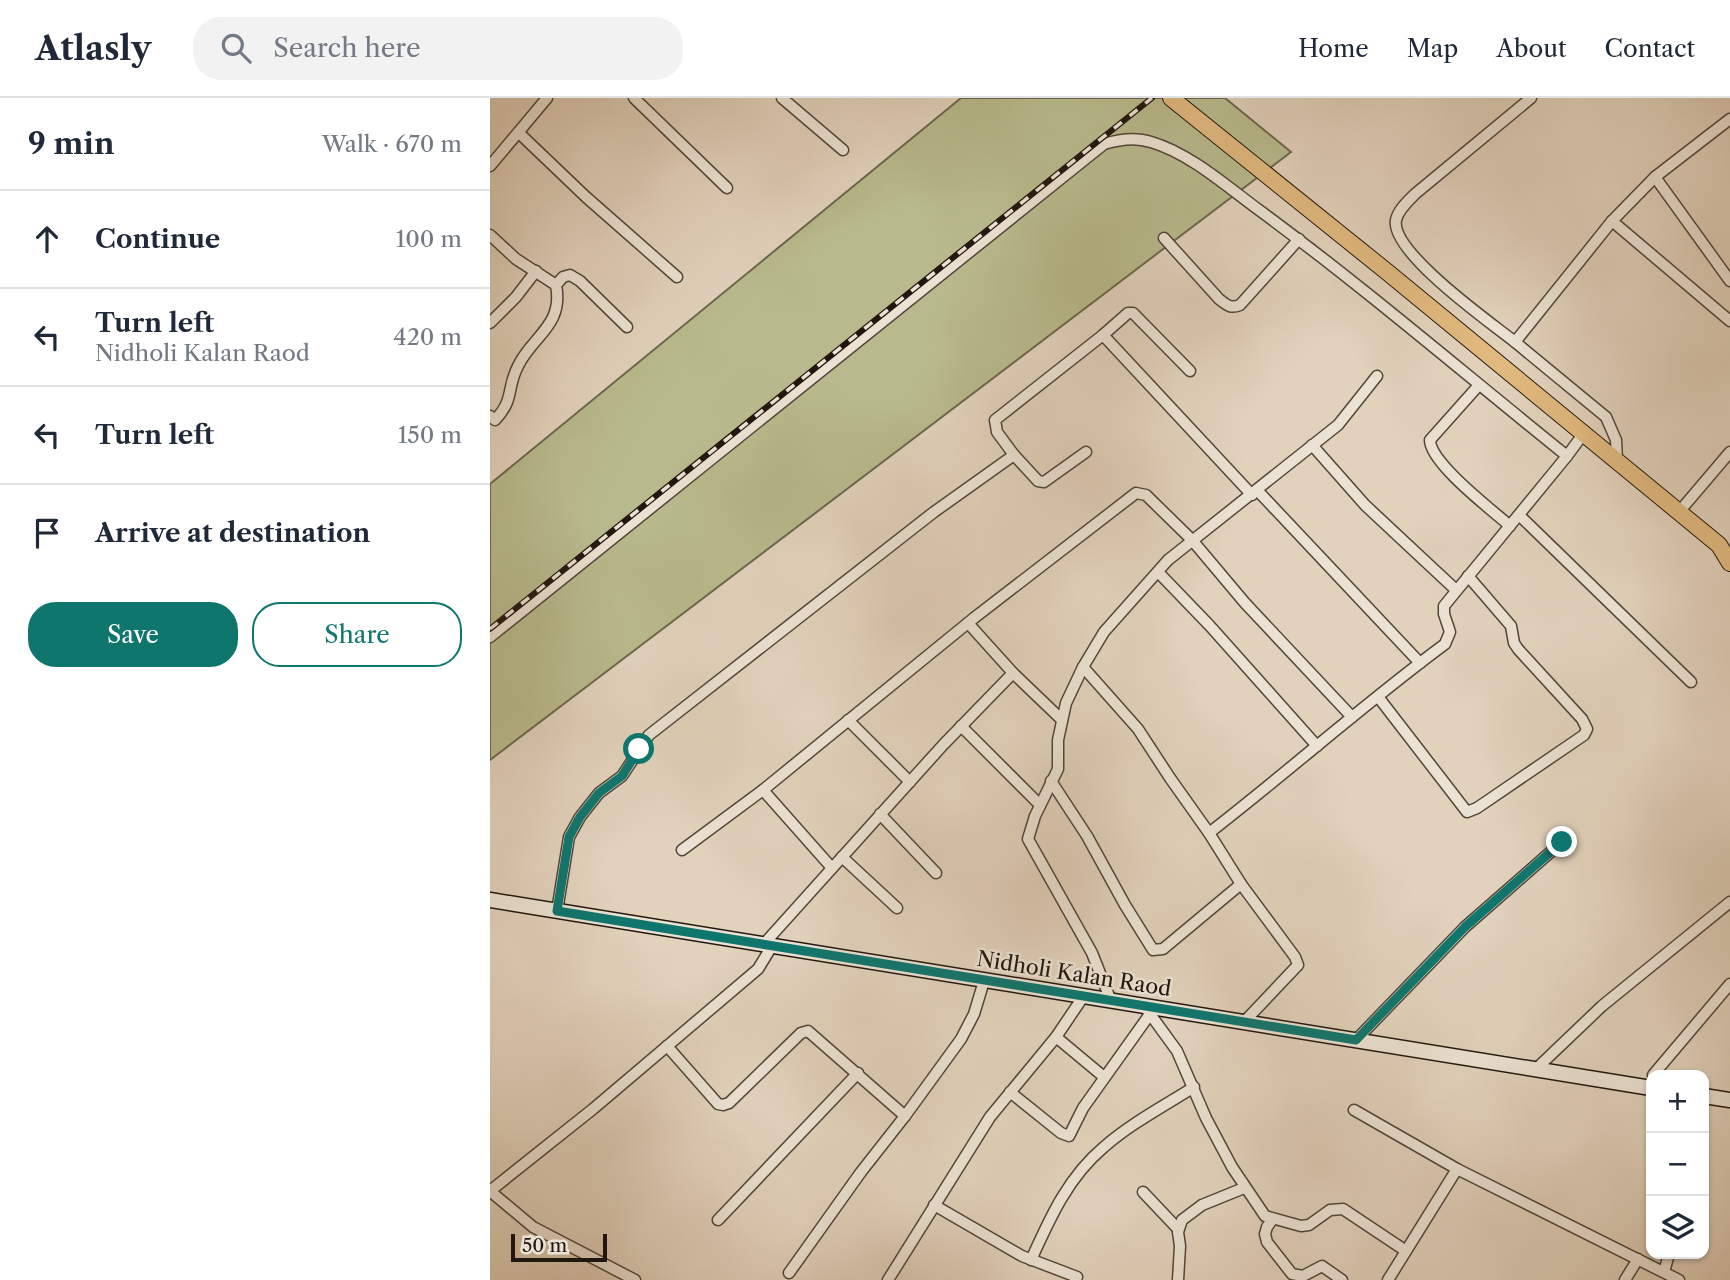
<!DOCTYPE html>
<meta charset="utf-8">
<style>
:root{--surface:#fff;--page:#f2f2f3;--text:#1f2937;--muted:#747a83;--line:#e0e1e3;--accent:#0f766e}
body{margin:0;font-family:"Libre Caslon Text",serif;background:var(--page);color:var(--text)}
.controls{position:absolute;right:21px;bottom:21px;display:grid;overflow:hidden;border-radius:14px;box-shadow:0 2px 5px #0004}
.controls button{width:63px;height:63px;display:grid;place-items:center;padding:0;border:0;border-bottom:2px solid var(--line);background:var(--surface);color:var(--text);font:35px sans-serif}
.scale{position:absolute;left:21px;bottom:18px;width:96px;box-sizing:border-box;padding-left:7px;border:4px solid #21170f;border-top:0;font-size:19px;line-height:24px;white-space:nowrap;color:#21170f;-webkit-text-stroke:5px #ece2d3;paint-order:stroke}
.stop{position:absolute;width:21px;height:21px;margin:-16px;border:5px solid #0f766e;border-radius:50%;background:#fff}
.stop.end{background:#0f766e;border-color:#fff;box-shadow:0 2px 7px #0008}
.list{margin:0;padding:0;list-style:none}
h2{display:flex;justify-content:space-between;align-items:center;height:91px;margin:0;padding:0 28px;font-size:30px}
h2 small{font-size:23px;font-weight:400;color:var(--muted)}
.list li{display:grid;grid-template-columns:46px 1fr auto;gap:21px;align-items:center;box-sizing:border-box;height:98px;padding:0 28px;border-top:2px solid var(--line)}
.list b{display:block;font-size:26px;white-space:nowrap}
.list p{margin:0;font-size:23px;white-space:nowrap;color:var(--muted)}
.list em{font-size:23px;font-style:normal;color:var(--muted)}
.actions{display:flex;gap:14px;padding:21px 28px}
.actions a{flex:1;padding:16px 0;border:2px solid var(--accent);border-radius:28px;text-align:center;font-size:24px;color:var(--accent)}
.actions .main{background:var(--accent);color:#fff}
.icon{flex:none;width:38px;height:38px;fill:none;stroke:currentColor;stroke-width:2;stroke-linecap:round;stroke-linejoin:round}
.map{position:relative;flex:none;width:1240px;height:1182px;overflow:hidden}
header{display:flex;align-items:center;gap:42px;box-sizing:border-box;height:98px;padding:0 35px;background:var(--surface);border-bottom:2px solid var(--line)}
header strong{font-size:33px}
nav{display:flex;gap:38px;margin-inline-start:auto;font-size:24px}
.search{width:490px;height:63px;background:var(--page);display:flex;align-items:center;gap:18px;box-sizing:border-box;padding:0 24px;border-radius:28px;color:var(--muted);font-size:26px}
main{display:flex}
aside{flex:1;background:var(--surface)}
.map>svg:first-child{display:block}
.green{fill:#b8ba8d;stroke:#6c684e;stroke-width:2}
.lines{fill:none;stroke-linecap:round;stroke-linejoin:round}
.street-casing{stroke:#51463a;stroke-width:13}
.secondary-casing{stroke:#21170f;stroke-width:17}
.primary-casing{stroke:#21170f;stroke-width:18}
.street{stroke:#ece2d3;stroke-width:10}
.secondary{stroke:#ece2d3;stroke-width:14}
.primary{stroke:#e1b97e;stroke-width:16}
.rail-casing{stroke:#21170f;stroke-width:6}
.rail{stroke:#ece2d3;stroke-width:3.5;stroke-dasharray:10;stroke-linecap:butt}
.route{stroke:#0f766e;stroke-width:9}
.labels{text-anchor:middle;stroke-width:5;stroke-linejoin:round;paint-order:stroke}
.street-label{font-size:21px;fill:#21170f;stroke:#ece2d3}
</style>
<header>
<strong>Atlasly</strong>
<div class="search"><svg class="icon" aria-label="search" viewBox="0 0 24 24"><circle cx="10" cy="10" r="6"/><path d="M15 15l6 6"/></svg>Search here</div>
<nav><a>Home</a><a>Map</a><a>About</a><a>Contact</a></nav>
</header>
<main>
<aside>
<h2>9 min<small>Walk · 670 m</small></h2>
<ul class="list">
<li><svg class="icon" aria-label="ahead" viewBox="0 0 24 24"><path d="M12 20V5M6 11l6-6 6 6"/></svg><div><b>Continue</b></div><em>100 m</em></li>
<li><svg class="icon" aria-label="left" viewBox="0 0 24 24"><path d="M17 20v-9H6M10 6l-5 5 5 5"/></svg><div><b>Turn left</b><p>Nidholi Kalan Raod</p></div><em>420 m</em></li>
<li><svg class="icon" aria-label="left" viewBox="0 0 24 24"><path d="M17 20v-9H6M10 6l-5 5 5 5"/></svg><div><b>Turn left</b></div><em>150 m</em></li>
<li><svg class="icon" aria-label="arrive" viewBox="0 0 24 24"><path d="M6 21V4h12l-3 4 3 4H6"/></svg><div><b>Arrive at destination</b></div></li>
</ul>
<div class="actions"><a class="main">Save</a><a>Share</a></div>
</aside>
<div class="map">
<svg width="1240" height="1182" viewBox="0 0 1240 1182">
<rect width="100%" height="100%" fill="#e2d2bc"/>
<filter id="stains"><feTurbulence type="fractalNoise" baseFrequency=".00286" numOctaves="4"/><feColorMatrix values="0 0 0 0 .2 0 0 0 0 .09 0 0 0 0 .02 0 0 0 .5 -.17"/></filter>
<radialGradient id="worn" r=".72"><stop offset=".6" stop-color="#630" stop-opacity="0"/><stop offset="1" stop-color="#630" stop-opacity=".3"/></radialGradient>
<!-- green -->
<polygon class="green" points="471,0 735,0 801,54 0,662 0,386"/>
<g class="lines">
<defs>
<g id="street">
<polyline points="144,0 237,90"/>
<polyline points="292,0 353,52"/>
<polyline points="29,35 96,99 187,179"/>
<polyline points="0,68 57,0"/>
<polyline points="1165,79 1240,183"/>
<polyline points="1122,123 1240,223"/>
<polyline points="0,137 26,161 66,187"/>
<path d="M674 140 729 201C737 207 740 211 750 207L809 141"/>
<polyline points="0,225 26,199 46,173"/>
<polyline points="613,237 638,215 643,215 700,273"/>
<path d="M1025 244C1001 225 900 154 906 122 908 112 918 103 925 96L1041 0"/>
<path d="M989 287 940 342C940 365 1002 412 1020 428"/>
<path d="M0 318 5 322C25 301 16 291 28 268 42 238 74 228 66 187L73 179 80 177 90 183 137 229"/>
<polyline points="822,347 875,407 966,492"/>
<polyline points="524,357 548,383 554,384 596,354"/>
<polyline points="1127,362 1126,342 1116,319 1025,244 1122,123 1165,79 1240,21"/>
<polyline points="767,392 930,565"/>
<polyline points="1189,414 1240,354"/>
<polyline points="1029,417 1201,584"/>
<polyline points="668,474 720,528 827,648"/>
<polyline points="478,525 523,575"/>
<path d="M0 539 614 46C630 41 646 39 661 44 701 56 736 88 769 112 875 190 975 276 1077 358L1094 335"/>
<polyline points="593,569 576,605 568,642 568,671 545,718 538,741 602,855 621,903"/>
<polyline points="889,600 977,714 987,710 1094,637 1097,631 1092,621 1028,551 1024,545 1021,528 978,478"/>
<polyline points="358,622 420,684"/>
<polyline points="471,628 550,707"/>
<polyline points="561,683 597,738 635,807 663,852 673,851 751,786"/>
<polyline points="390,716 446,775"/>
<polyline points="719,735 680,680 648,631 593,569 614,534 678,462 848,327 887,278"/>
<polyline points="192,752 273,692"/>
<polyline points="352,759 407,810"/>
<polyline points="342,770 273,692 484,520 646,395 656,397 702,442 755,505 862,619"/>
<polyline points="67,813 79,739 90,719 109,695 132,678 159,637 444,414 524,357 507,334 505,322 613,237 762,397"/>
<polyline points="273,847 453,647 523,575 572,622"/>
<polyline points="655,909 687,953 716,1020 742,1069 775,1118 811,1128 819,1127 840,1112 853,1111 916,1153"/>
<path d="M754 924 808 867 805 859 751 786 719 735C799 673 874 606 955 546L960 534 954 516V508L1077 358"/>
<polyline points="566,939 614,979"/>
<polyline points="866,942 975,829 1072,744"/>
<polyline points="177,948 228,1006 233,1007 239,1005 311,935 318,933 415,1018"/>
<polyline points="1046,971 1112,908 1240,804"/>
<polyline points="1163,977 1240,886"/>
<polyline points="520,994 571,1035 579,1038 593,1010 660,916"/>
<polyline points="864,1012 967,1071 1189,1182"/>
<polyline points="0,1093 103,1011 268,871 282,848"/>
<polyline points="0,1093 43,1129 145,1182"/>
<polyline points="653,1094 688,1131"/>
<polyline points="444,1107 532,1158 587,1179"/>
<polyline points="228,1122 368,975"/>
<polyline points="782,1122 777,1129 775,1136 777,1144 802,1176 813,1178 832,1168 852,1182"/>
<path d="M541 1162C560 1120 578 1079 614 1049 640 1026 674 1008 704 989"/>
<polyline points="1174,1174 1179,1156"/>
<polyline points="299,1175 371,1074 415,1018 471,941 484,916 494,883"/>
<polyline points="398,1182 500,1019 566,939 593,899"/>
<polyline points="688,1182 690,1148 688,1134 692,1122 712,1107 754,1090"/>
<polyline points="898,1182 967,1071"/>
<polyline points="1135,1182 1148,1161"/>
</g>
<g id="secondary">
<polyline points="0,802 1161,990"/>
<polyline points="1214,998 1240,1002"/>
</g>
<polyline id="primary" points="681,0 896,173 1229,447 1240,465"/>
</defs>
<!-- street casing -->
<use href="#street" class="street-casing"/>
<!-- secondary casing -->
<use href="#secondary" class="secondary-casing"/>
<!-- primary casing -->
<use href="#primary" class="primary-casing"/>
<!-- street -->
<use href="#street" class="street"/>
<!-- secondary -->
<use href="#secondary" class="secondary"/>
<!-- primary -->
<use href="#primary" class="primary"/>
<defs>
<polyline id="rail" points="0,531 662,0"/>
</defs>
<!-- rail casing -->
<use href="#rail" class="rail-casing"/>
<!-- rail -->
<use href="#rail" class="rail"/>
</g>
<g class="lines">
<!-- route -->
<polyline class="route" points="149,651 132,678 109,695 90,719 79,739 67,813 866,942 975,829 1072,744"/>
</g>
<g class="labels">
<!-- street labels -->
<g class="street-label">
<text transform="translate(584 876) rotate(9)" y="7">Nidholi Kalan Raod</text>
</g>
</g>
<rect width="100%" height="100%" filter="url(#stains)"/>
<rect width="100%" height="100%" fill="url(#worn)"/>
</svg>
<div class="controls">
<button>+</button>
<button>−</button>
<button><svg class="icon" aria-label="layers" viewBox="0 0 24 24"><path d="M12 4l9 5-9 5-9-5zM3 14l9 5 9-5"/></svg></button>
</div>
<div class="scale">50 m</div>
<div class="stop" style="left:149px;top:651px"></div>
<div class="stop end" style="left:1072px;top:744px"></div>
</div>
</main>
